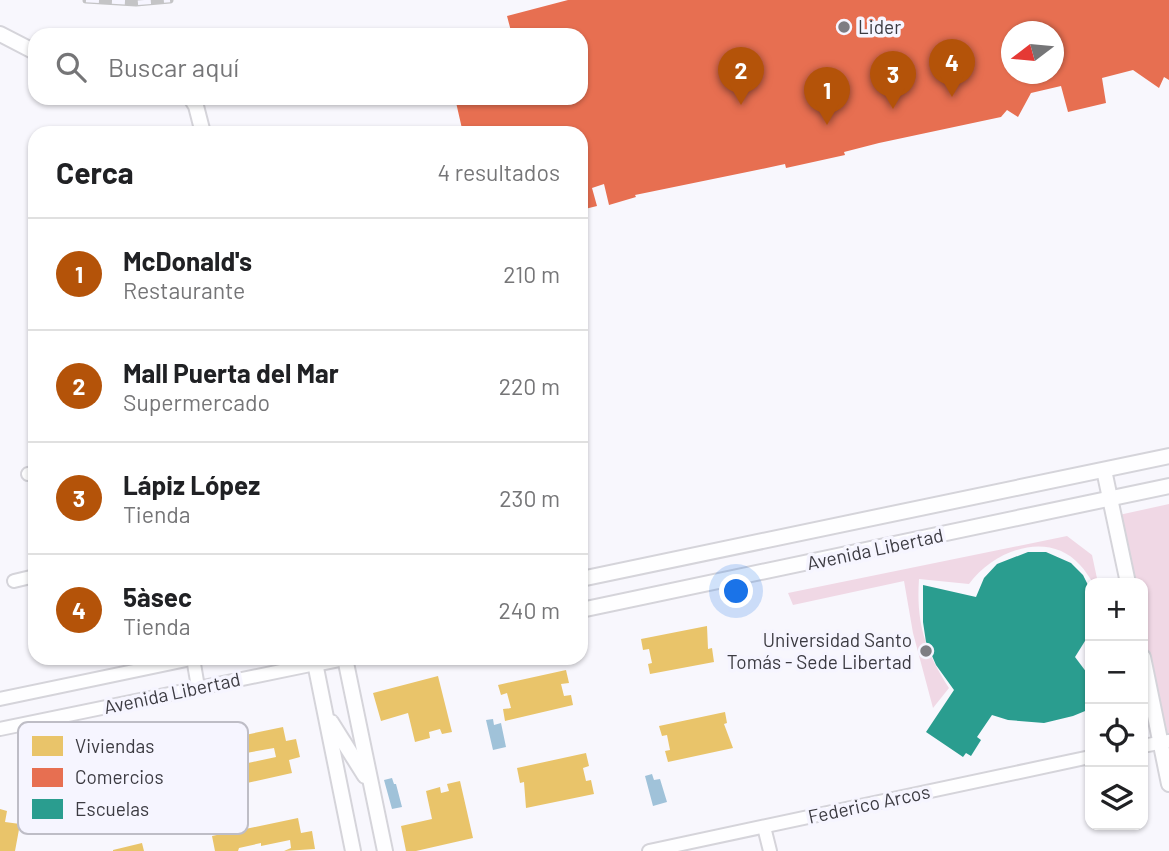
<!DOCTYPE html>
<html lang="es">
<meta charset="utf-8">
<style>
:root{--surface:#fff;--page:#f2f2f2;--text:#202124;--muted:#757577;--line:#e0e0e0;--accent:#b45309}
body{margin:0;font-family:Barlow,sans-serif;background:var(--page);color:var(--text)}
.controls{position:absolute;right:21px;bottom:21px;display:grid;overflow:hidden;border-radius:14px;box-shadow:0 2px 5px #0004}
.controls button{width:63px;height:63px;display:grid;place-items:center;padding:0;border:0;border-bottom:2px solid var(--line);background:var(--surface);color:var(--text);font:35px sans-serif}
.compass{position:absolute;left:1001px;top:21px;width:63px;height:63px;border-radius:50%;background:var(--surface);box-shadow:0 2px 5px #0004;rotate:254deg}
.you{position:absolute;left:737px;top:592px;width:24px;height:24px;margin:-18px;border:5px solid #fff;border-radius:50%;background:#1a73e8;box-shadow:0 0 0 10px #1a73e833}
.badge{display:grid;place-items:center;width:46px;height:46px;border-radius:50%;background:var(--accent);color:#fff;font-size:23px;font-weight:700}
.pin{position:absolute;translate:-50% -58px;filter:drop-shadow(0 2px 4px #0008)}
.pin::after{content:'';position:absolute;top:37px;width:24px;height:21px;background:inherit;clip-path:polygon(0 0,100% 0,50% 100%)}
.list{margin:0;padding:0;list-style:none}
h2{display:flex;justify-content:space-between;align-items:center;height:91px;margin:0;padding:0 28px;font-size:30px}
h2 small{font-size:23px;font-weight:400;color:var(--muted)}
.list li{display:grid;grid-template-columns:46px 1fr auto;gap:21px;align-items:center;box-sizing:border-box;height:112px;padding:0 28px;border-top:2px solid var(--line)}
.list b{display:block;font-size:26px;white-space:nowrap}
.list p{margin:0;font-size:23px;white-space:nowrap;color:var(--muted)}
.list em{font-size:23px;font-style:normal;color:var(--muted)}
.icon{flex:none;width:38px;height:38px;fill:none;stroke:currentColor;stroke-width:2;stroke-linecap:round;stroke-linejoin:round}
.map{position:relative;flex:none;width:1169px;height:851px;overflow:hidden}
.search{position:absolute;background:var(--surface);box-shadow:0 2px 5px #0004;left:28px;top:28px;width:560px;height:77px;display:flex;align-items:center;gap:18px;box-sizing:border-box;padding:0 24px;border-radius:21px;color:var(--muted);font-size:26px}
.panel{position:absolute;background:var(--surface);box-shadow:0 2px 5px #0004;left:28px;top:126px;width:560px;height:539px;border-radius:21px}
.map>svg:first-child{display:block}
.green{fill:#f0d8e5}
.water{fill:#a0c2d9}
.homes{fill:#e9c46a;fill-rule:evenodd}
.shops{fill:#e76f51;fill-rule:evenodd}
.schools{fill:#2a9d8f}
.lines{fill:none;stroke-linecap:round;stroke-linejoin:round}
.minor-casing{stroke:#d5d4da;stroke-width:16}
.tertiary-casing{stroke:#d5d4da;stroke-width:18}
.minor{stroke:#fefeff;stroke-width:12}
.tertiary{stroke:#fefeff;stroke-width:14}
.rail-casing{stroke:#c4c4c6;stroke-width:7}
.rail{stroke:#f6f5ff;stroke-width:4.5;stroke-dasharray:13;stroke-linecap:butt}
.poi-dot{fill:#7e7d83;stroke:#f6f5ff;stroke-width:2.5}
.labels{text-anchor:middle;stroke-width:7;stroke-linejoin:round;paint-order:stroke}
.poi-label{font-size:19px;fill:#3c3b42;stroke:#f6f5ff;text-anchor:start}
.street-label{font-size:19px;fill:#3c3b42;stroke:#f6f5ff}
.key{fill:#f6f5ff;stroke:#bebdc6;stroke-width:2}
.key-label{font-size:19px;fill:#3c3b42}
</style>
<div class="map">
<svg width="1169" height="851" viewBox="0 0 1169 851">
<rect width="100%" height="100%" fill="#f8f7fd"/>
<!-- green -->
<g class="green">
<polygon points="1169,504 1169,748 1143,627 1143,583 1133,583 1119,515"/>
<path d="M1067 536 1092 555 1098 583H1093C1089 577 1085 570 1080 565 1048 529 993 551 969 584L919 579C916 623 925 651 949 688L933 708 913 633 904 581 793 605 788 593Z"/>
</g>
<!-- water -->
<g class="water">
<polygon points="493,719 494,725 501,723 506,747 493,750 486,720"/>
<polygon points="652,774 654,780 660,779 667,802 653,806 645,776"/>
<polygon points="392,778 394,784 396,784 402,807 392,809 384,780"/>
</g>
<!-- homes -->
<g class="homes">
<polygon points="707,626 708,649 712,648 714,662 650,674 648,664 652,663 649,649 643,650 641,639"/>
<polygon points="566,670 569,683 561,684 564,696 571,695 573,705 505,721 503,709 511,708 507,693 501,695 498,685"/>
<polygon points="438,676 452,732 442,734 440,729 429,732 430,738 415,742 408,713 381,721 373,693"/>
<polygon points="725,712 727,723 724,724 733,748 668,762 665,751 670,750 667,735 662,736 659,726"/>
<path d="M283 727 286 741 296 739 300 757 289 760 292 773 206 792 203 777 194 779 191 763 200 761 197 745ZM274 748 276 757 248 763V766L227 771 226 767 217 769 216 761 225 759 224 757Z"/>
<polygon points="586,753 589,766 583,768 586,781 591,780 594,794 526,808 524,782 520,783 517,768"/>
<polygon points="460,781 473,838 416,851 406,851 401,826 432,819 426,791 440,787 441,793 449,791 447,784"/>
<polygon points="0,809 7,811 5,822 20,824 15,851 0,851"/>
<polygon points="298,818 301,833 312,831 315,849 284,851 291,848 290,840 261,846 261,843 239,848 238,851 215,851 212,836"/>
<polygon points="142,843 144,851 113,851 113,850"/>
</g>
<!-- shops -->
<path class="shops" d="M568 0H1169V80L1164 77 1159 88 1133 70 1102 78 1106 103 1068 112 1061 86 1031 93 1018 117 1007 110 1001 117 879 143 844 152 845 155 786 168 785 164 752 171 635 195 636 197 609 205 604 184 592 188 597 206 581 210V133H463L455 98H581V35H512L507 16ZM1012 32H1054V74H1012Z"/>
<!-- schools -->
<polygon class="schools" points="1028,552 1046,552 1071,563 1083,575 1090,589 1090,633 1075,657 1090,677 1090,709 1073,716 1044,723 1008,720 992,715 977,737 981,740 971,756 966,753 963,757 926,732 954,690 936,665 926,642 923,622 923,585 976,597 984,578 997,564"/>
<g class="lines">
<defs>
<g id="minor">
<polyline points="28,474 35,473"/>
<polyline points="14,581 35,576"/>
<polyline points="193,658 198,687"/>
<polyline points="0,699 196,658"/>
<polyline points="0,729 315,664"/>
<polyline points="1143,746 1169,741"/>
<polyline points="764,827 770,851"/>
<polyline points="649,851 1090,757"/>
</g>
<g id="tertiary">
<polyline points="0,34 35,52"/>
<polyline points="191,98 196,106 203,133"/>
<polyline points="1104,470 1128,583"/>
<polyline points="581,579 1169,456"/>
<polyline points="581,610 1169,486"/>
<polyline points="1143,657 1169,784"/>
<polyline points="314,658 353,851"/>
<polyline points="345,658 385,851"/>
<polyline points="315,664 345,658"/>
<polyline points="331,722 365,776"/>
</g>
</defs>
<!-- minor casing -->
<use href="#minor" class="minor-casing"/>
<!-- tertiary casing -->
<use href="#tertiary" class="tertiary-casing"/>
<!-- minor -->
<use href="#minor" class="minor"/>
<!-- tertiary -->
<use href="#tertiary" class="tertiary"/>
<defs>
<polyline id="rail" points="86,0 136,3 170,0"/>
</defs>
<!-- rail casing -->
<use href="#rail" class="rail-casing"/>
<!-- rail -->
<use href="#rail" class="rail"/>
</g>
<!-- markers -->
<g class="poi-dot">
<circle cx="844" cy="27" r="7"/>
<circle cx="926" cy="651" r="7"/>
</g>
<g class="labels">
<!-- poi labels -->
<g class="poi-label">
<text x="858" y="34">Lider</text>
<text x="912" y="647" text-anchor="end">Universidad Santo<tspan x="912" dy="22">Tomás - Sede Libertad</tspan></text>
</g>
<!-- street labels -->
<g class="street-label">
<text transform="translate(875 549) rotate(-12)" y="7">Avenida Libertad</text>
<text transform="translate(172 693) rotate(-12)" y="7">Avenida Libertad</text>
<text transform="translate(869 804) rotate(-12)" y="7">Federico Arcos</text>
</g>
</g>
<!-- legend -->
<rect x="18" y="722" width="230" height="112" rx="10" class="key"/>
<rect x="32" y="736" width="31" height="20" fill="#e9c46a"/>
<rect x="32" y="768" width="31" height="19" fill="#e76f51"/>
<rect x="32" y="799" width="31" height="20" fill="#2a9d8f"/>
<g class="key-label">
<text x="75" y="753">Viviendas</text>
<text x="75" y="784">Comercios</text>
<text x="75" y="816">Escuelas</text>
</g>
</svg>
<div class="controls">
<button>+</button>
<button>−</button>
<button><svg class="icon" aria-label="locate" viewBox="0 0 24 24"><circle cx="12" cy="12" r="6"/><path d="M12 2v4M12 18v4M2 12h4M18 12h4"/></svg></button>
<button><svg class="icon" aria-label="layers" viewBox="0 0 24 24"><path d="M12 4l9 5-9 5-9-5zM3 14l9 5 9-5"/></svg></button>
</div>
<svg class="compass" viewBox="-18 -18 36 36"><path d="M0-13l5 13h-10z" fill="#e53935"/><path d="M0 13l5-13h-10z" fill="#757577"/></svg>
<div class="you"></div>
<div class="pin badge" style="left:827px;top:125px">1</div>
<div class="pin badge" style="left:741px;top:105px">2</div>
<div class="pin badge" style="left:893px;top:109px">3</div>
<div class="pin badge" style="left:952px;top:97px">4</div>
<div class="search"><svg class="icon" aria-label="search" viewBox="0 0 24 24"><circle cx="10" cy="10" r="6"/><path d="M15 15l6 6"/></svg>Buscar aquí</div>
<section class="panel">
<h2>Cerca<small>4 resultados</small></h2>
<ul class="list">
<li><span class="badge">1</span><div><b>McDonald's</b><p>Restaurante</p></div><em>210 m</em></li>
<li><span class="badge">2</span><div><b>Mall Puerta del Mar</b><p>Supermercado</p></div><em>220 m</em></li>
<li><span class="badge">3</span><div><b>Lápiz López</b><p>Tienda</p></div><em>230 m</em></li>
<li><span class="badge">4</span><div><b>5àsec</b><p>Tienda</p></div><em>240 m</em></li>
</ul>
</section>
</div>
